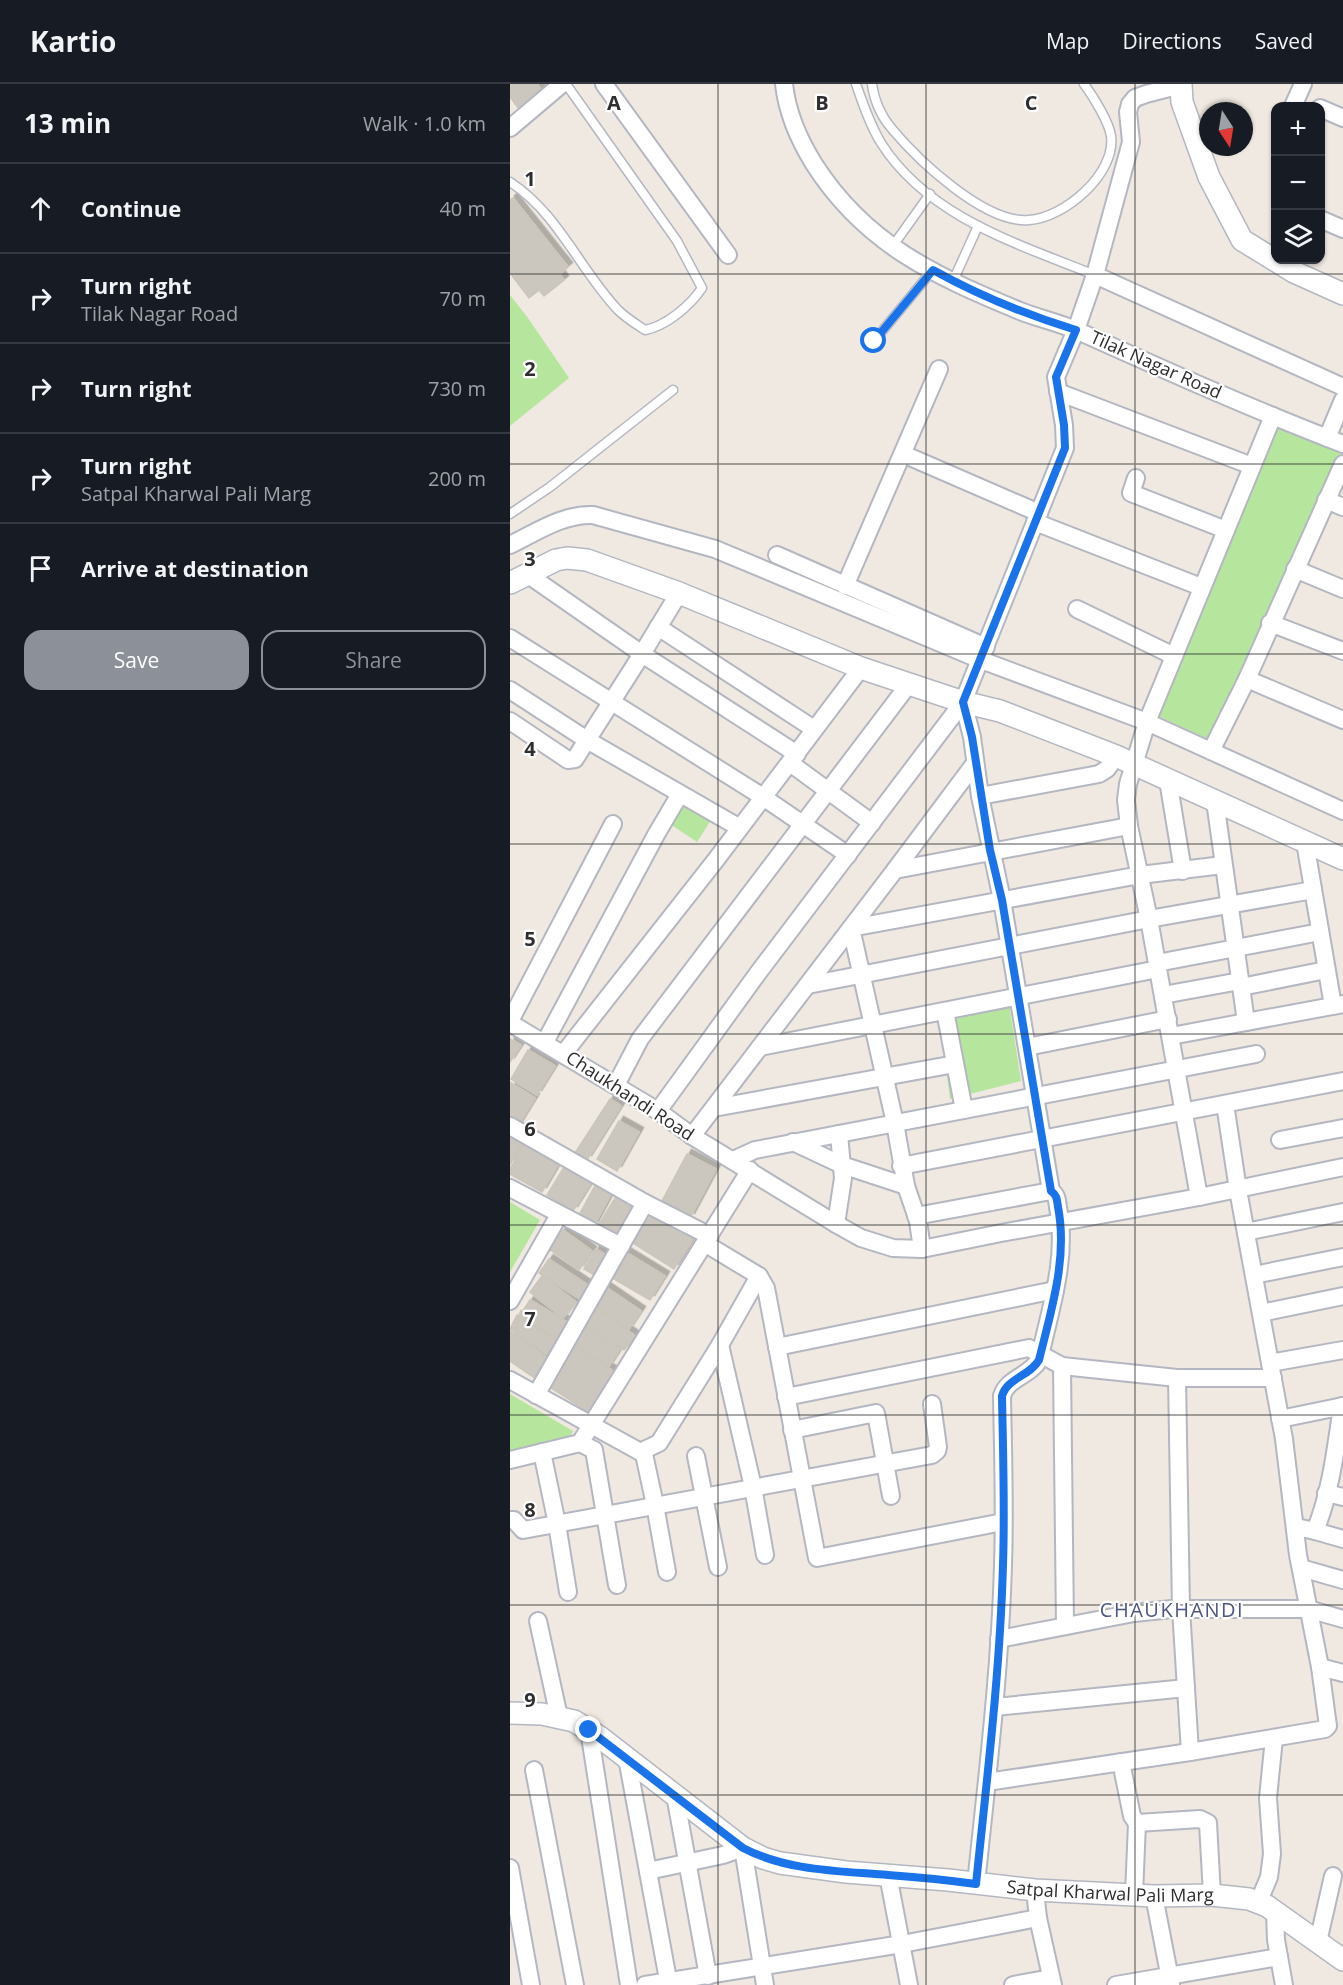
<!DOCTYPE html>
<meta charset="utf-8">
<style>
:root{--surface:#171b24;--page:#20242c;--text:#f1f3f6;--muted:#9ea1a6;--line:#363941;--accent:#8c9099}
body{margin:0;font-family:"Open Sans",sans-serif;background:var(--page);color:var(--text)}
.controls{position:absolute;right:18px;top:18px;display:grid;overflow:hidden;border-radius:12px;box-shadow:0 2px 4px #0004}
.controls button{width:54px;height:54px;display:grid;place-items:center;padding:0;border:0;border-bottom:2px solid var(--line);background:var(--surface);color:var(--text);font:30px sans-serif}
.compass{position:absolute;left:689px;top:18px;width:54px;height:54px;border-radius:50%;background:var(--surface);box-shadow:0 2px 4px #0004;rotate:168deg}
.stop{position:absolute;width:18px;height:18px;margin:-14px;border:4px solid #1a73e8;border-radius:50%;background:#fff}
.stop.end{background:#1a73e8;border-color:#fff;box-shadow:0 2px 6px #0008}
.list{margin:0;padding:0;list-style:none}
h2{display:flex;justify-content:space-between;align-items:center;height:78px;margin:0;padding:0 24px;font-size:26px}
h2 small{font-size:20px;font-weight:400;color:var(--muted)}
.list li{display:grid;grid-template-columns:39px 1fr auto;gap:18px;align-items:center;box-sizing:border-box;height:90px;padding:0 24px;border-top:2px solid var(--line)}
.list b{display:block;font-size:22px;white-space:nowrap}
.list p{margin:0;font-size:20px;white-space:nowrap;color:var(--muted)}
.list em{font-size:20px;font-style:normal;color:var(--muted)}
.actions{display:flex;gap:12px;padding:18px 24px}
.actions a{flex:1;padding:14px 0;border:2px solid var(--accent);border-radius:18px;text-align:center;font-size:21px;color:var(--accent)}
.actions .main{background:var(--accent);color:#fff}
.icon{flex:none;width:33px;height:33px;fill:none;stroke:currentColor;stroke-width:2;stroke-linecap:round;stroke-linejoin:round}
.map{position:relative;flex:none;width:833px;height:1901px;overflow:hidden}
header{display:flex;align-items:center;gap:36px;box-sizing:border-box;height:84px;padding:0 30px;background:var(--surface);border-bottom:2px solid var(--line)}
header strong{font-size:28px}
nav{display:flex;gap:33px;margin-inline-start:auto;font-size:21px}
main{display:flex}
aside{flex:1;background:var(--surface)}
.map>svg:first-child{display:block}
.green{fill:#b6e59e}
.building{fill:#cbc7bf;stroke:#cbc5ba;stroke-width:1.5;filter:url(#shadow)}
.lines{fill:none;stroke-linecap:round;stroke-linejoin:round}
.service-casing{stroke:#b4b7c1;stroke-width:11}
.minor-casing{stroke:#b4b7c1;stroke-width:20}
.tertiary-casing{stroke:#b4b7c1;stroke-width:24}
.service{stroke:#fff;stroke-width:8}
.minor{stroke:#fff;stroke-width:16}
.tertiary{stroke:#fff;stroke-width:21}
.route{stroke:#1a73e8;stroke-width:8}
.grid{fill:none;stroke:#2e2e2e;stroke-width:1.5;stroke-opacity:0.55}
.labels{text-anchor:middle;stroke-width:4.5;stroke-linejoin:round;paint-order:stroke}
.street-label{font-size:18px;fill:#2e2e2e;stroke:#fff}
.neighbourhood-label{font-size:20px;letter-spacing:1.5px;fill:#4d5680;stroke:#fff}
.grid-label{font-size:20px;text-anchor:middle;font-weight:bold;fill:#2e2e2e;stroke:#fff;stroke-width:4.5;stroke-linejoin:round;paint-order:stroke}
</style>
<header>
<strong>Kartio</strong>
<nav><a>Map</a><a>Directions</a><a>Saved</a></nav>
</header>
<main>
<aside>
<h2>13 min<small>Walk · 1.0 km</small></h2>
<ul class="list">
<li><svg class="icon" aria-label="ahead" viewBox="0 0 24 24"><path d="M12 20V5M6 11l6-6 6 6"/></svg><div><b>Continue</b></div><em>40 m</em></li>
<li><svg class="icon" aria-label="right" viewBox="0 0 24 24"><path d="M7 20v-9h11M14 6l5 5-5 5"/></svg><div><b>Turn right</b><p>Tilak Nagar Road</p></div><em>70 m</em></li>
<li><svg class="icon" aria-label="right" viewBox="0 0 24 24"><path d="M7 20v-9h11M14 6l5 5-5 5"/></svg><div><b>Turn right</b></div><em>730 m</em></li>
<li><svg class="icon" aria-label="right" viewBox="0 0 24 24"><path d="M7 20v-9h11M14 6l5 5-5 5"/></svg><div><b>Turn right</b><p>Satpal Kharwal Pali Marg</p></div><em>200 m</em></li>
<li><svg class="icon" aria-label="arrive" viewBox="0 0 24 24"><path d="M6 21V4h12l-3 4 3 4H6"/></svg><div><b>Arrive at destination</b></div></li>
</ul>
<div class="actions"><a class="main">Save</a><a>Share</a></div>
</aside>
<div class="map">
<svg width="833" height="1901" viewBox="0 0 833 1901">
<defs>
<filter id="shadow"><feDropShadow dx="4.5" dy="-4.5" stdDeviation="0" flood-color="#0004"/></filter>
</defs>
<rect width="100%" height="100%" fill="#efe9e1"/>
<!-- green -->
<g class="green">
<polygon points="0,211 18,234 59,294 0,342"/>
<polygon points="769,341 831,369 700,656 646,631 708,481"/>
<polygon points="165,713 201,736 187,758 151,734"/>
<polygon points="498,913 511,997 440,1015 429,928"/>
<polygon points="0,1118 30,1136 0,1188"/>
<polygon points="0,1310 63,1347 59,1355 0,1367"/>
</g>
<!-- building -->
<g class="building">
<polygon points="0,0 27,0 32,7 9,25 0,13"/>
<polygon points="3,114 58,183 50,190 54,196 34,212 29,206 19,214 0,189 0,116"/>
<polygon points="0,955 11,961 0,978"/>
<polygon points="18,966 45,982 27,1011 1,995"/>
<polygon points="1,999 25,1014 6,1045 0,1041"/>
<polygon points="100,1015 111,1022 77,1076 65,1069"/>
<polygon points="109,1037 129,1048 107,1087 87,1075"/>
<polygon points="0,1043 16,1052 0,1081"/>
<polygon points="16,1057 50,1077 32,1108 0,1090 0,1085"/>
<polygon points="177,1070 206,1085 180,1134 151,1119"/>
<polygon points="56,1080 82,1097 63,1127 37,1111"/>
<polygon points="87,1098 103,1106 84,1142 68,1133"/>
<polygon points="107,1111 126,1123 108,1152 89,1140"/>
<polygon points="143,1128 184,1153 164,1185 123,1159"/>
<polygon points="53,1146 82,1167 69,1186 39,1165"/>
<polygon points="86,1165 100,1174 88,1193 74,1185"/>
<polygon points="112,1166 155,1192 140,1216 97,1191"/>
<polygon points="39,1175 79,1202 70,1215 29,1189"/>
<polygon points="32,1192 66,1218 53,1234 20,1208"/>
<polygon points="96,1203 131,1227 119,1245 84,1221"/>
<polygon points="20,1216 60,1240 49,1256 10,1231"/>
<polygon points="84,1222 125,1252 114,1266 72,1239"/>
<polygon points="7,1231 50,1260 41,1273 0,1245"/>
<polygon points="70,1240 110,1265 99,1282 59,1257"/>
<polygon points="0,1247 40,1276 26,1295 0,1277"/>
<polygon points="64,1262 106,1289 80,1329 38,1302"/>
</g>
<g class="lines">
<defs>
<g id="service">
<path d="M346 0C353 20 360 41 371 59 418 133 508 160 585 191"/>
<path d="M362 0C364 16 371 32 382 45 408 76 475 140 519 136 554 134 606 90 601 52 599 38 583 12 574 0"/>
<path d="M0 98C48 129 70 186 108 226 116 234 126 240 135 246 156 242 180 222 192 204L167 157 56 0"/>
<polyline points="382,163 420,110"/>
<polyline points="443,197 468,142"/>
<polyline points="364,257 422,187"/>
<polyline points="0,430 40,403 163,306"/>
</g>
<g id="minor">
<polyline points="94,0 218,171"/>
<path d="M274 0C277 28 289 56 304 80 355 160 425 192 510 227 530 235 551 239 570 248 657 287 744 326 833 360"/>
<polyline points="783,22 793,0"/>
<polyline points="810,24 833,34"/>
<polyline points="0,44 52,0"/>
<polyline points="810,135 833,145"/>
<polyline points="585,191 833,303"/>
<polyline points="548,308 742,382"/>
<polyline points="817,354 833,316"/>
<polyline points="393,370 529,429"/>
<polyline points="626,394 621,409 716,446"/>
<polyline points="816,416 833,423"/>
<polyline points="525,438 691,503"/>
<path d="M0 461C27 448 52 430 83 431L205 465 471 576 637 638 833 727"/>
<polyline points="267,471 476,563"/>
<polyline points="785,485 833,505"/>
<polyline points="17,490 132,570 287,670"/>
<polyline points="335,502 429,285"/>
<polyline points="567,525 664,572"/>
<polyline points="760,539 833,567"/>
<polyline points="148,543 304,645"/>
<polyline points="0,554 253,713 338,771"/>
<polyline points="737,595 833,636"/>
<polyline points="0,606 77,656 230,744"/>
<polyline points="453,618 462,653 470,712 492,816 541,1107"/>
<polyline points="0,637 58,676 65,675 132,570 169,509"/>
<polyline points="701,667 737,595 833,380"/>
<polyline points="280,679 362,739"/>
<polyline points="658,696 673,787"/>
<polyline points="470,712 589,690 597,685 606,672"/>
<polyline points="705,717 736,938"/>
<polyline points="795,758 823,922"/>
<polyline points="385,786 465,679"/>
<polyline points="647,879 810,848"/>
<polyline points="298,901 639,835 803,806"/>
<polyline points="731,903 816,886"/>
<polyline points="653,911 730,897"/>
<polyline points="435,927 454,1026"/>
<polyline points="0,937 103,740"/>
<polyline points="0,939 148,1027 182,1052 326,1140 351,1154 383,1164 412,1165 491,1149 689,1113 833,1083"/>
<polyline points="661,952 833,920"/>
<polyline points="35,958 147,749 170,710"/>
<polyline points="250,963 648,885"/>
<polyline points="517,963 658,935"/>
<polyline points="54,969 205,777 351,584"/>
<polyline points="106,1001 130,955 399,600"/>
<polyline points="204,1024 445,980"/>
<polyline points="148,1027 248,889 453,618 555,364 554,341 546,293 566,246 585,191 621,58 618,28 620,20 625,14 636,10 671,1"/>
<polyline points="0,1042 135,1119 200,1152"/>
<polyline points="182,1052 385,786 619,742"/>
<polyline points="770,1056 833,1044"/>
<polyline points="283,1058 332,1081 396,1102"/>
<polyline points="223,1076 245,1066 261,1063 746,970"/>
<polyline points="391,1082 833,997"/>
<polyline points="0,1104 111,1162"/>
<polyline points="689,1113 639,835 619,742 616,716 618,700 637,638 763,332"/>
<path d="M406 1132 541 1107C547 1111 547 1116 548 1123 558 1174 540 1226 529 1276 520 1292 497 1294 492 1312 493 1368 495 1424 493 1481 490 1588 477 1694 466 1800"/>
<polyline points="326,1140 333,1094 329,1050"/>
<polyline points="736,1148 833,1128"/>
<polyline points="196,1160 249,1192 256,1204 307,1474 493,1438"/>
<polyline points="412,1165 408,1137 396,1102 385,1039 341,844 630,791 713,781"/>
<polyline points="744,1191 833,1173"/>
<polyline points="0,1217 49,1131"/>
<polyline points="751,1229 833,1212"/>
<polyline points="210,1261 243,1403 255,1471"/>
<polyline points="267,1263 545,1206"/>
<polyline points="760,1279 833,1266"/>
<polyline points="552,1282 555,1542"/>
<polyline points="667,1294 671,1525 680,1668"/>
<polyline points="0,1296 134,1370 145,1421 157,1488"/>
<polyline points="26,1311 135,1119"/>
<polyline points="276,1313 519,1264 552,1282 667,1294 763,1294"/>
<polyline points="770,1335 833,1322"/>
<polyline points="282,1346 366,1329 381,1412"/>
<polyline points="70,1359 84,1366 107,1501"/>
<polyline points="32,1368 47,1440 58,1508"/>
<polyline points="130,1368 149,1359 210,1261 249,1192"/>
<polyline points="186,1372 208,1483"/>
<polyline points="0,1376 70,1359 240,1086"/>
<polyline points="816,1409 833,1413"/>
<polyline points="0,1436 4,1436 13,1446 422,1371 427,1367 428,1363 422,1320"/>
<path d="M786 1443 805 1447C821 1408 826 1363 832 1322"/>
<polyline points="805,1447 833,1455"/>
<polyline points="791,1484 833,1496"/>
<polyline points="28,1537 49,1633"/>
<polyline points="489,1555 624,1529 662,1525 798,1525 833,1535"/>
<polyline points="810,1583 833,1589"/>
<polyline points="485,1623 676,1604"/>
<polyline points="79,1646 119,1901"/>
<polyline points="117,1674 159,1901"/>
<polyline points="611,1678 622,1732 627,1739 690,1735 698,1739 702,1811"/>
<polyline points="24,1686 65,1901"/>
<polyline points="477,1698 680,1668 815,1645 818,1642 810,1583 788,1471 774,1355 728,1106 715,1020"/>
<polyline points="165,1711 198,1892"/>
<polyline points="0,1784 21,1901"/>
<polyline points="138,1787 213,1771 233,1764 255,1901"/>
<polyline points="378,1791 399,1901"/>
<polyline points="525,1806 528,1834 543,1901"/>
<polyline points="624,1811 627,1739"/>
<polyline points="644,1812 661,1900"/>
<polyline points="749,1817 759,1793 762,1770 758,1714 764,1654"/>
<polyline points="765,1828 766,1856 774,1901"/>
<polyline points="808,1858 823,1792"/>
<polyline points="135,1901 392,1860 528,1834"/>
<polyline points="503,1901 541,1894"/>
<polyline points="606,1901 769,1873"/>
</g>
<g id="tertiary">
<polyline points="671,0 672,18 699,93 732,156 784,188 833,210"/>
<polyline points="0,499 46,476 57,474 77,476 169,509 351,584 453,618 490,627 606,672 833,775"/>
<path id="s1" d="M0 1629 32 1630 64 1637 91 1654 233 1764 253 1774 270 1779 336 1788 438 1796 525 1806 644 1812 702 1811 739 1815 757 1822 833 1876"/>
</g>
</defs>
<!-- service casing -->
<use href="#service" class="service-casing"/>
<!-- minor casing -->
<use href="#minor" class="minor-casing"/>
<!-- tertiary casing -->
<use href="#tertiary" class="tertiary-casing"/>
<!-- service -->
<use href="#service" class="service"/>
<!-- minor -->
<use href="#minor" class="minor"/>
<!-- tertiary -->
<use href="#tertiary" class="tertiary"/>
</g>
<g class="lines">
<!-- route -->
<path class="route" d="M79 1646 233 1764C277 1787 329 1787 378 1791 407 1793 436 1796 466 1800 477 1694 490 1588 493 1481 495 1424 493 1368 492 1312 497 1294 520 1292 529 1276 541 1227 558 1174 548 1123 547 1116 547 1111 541 1107L492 816 480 766 462 653 453 618 555 364 554 341 546 293 566 246C517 231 468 211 423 186L364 257"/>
</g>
<!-- grid -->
<path class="grid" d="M208 0V1901M416 0V1901M625 0V1901M0 190H833M0 380H833M0 570H833M0 760H833M0 950H833M0 1141H833M0 1331H833M0 1521H833M0 1711H833"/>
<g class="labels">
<!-- street labels -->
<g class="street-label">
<text transform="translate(646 281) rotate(24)" y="6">Tilak Nagar Road</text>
<text transform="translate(120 1012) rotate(33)" y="6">Chaukhandi Road</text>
<text dy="6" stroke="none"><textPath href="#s1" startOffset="648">Satpal Kharwal Pali Marg</textPath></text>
</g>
<!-- neighbourhood labels -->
<g class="neighbourhood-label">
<text x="662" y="1533">CHAUKHANDI</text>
</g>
</g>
<g class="grid-label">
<text x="104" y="26">A</text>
<text x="312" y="26">B</text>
<text x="521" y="26">C</text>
<text x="20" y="102">1</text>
<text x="20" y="292">2</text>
<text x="20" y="482">3</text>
<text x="20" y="672">4</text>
<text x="20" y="862">5</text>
<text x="20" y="1052">6</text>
<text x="20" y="1242">7</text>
<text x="20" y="1433">8</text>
<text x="20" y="1623">9</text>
</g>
</svg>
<div class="controls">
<button>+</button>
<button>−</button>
<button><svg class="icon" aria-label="layers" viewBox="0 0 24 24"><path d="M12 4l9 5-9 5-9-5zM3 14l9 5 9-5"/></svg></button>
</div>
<svg class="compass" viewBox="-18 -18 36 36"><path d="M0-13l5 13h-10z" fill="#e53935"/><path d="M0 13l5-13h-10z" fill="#9ea1a6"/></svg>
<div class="stop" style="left:364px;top:257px"></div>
<div class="stop end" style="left:79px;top:1646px"></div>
</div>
</main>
